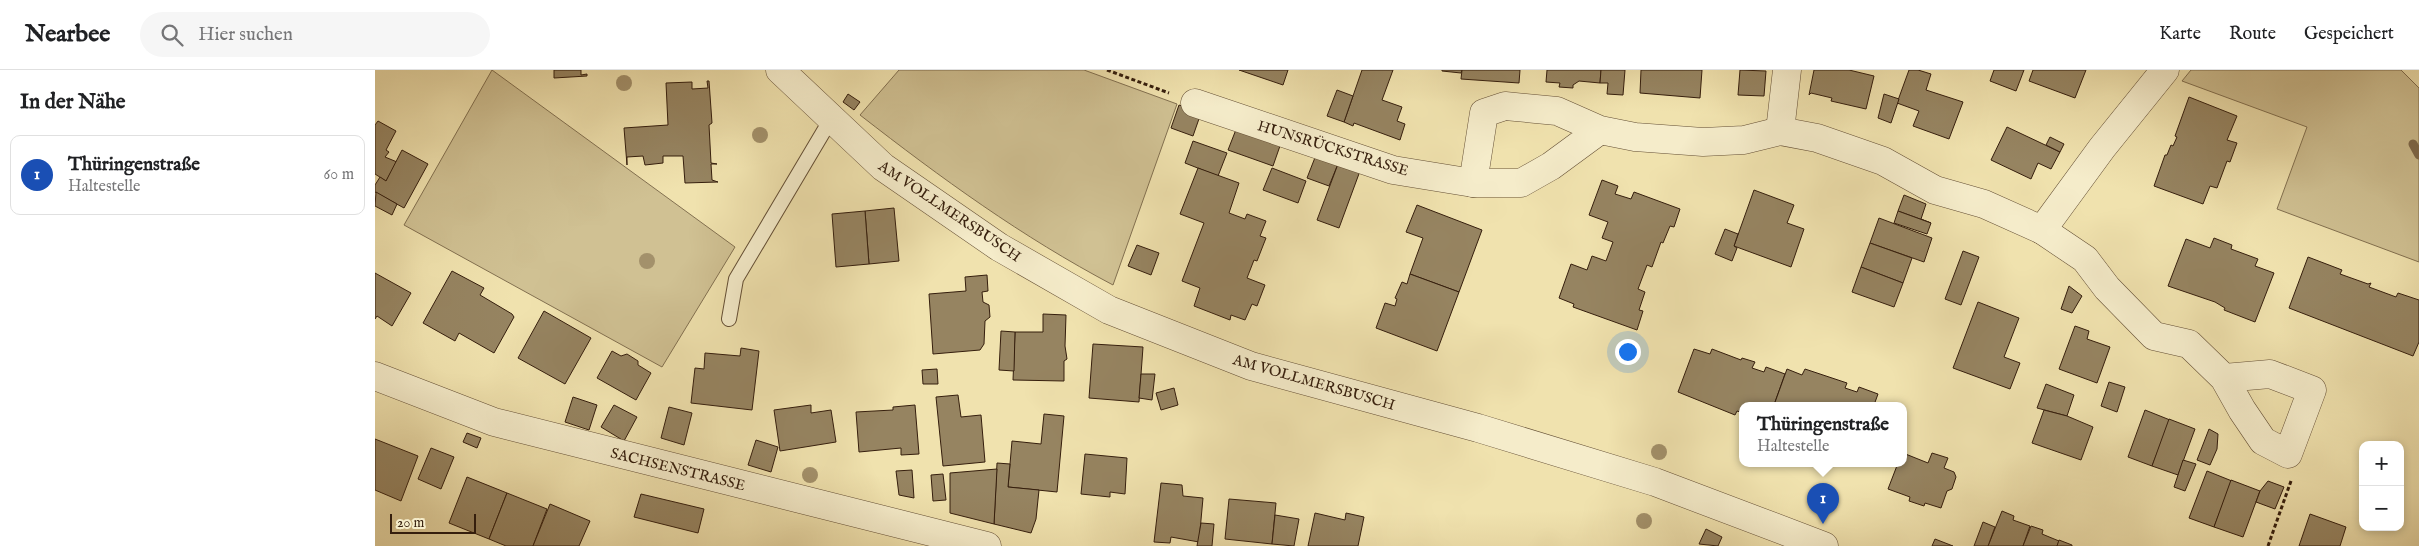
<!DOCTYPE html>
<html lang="de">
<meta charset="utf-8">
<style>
:root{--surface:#fff;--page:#f6f6f6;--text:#202124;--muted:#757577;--line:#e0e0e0;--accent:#0b8043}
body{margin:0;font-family:"IM FELL English",serif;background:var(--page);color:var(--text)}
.controls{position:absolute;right:15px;bottom:15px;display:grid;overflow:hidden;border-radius:10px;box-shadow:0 2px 8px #0003}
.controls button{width:45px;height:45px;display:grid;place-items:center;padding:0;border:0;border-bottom:1px solid var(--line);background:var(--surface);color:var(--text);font:25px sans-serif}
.scale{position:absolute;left:15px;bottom:12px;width:86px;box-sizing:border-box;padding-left:5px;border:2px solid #351e0d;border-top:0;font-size:14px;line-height:18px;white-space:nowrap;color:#351e0d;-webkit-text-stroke:4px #f5ecca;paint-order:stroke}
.you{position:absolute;left:1252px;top:281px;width:18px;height:18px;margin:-12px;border:4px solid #fff;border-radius:50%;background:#1a73e8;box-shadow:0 0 0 8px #1a73e833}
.badge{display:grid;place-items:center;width:32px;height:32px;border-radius:50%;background:var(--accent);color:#fff;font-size:16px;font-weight:700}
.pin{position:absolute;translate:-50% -41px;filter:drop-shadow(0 1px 2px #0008)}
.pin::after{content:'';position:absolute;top:26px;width:18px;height:15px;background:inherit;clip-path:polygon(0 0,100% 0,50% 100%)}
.popup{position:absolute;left:1364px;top:332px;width:168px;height:65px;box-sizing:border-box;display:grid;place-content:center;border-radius:10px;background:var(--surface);filter:drop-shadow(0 1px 4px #0005);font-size:16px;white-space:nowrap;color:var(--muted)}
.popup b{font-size:19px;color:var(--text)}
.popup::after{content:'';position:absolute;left:50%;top:100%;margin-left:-10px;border:10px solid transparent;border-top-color:var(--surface)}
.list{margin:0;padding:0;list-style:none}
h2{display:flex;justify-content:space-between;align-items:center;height:65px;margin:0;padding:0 20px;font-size:21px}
h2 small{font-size:16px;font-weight:400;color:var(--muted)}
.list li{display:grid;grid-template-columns:32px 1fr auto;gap:15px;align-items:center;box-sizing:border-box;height:80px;margin:0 10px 10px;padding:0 10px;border:1px solid var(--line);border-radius:10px}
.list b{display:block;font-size:19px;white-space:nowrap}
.list p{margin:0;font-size:16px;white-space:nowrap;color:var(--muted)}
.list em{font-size:16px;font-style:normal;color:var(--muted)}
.icon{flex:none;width:28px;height:28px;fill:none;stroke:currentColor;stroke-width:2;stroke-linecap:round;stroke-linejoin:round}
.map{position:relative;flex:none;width:2044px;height:476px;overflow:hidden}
header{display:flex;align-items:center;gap:30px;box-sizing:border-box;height:70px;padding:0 25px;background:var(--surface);border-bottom:1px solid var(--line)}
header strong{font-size:24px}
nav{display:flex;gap:28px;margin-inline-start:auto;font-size:18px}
.search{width:350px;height:45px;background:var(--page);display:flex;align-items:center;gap:12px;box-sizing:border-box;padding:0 18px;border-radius:28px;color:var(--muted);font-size:19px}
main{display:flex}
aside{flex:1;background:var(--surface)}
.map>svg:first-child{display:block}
.green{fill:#d0c193;stroke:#827050}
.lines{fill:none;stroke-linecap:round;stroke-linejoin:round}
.stream{stroke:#7f6b4d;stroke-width:9}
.building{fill:#968461;stroke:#351e0d}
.service-casing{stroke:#644f35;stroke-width:16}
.minor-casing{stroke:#644f35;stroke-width:29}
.path{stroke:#351e0d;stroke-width:3;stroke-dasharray:4 2.5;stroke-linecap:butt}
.service{stroke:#f5ecca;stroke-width:14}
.minor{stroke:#f5ecca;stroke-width:28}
.tree{fill:#a3916b}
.labels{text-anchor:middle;stroke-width:5;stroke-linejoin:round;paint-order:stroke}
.street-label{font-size:15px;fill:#351e0d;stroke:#f5ecca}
</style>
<header>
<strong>Nearbee</strong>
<div class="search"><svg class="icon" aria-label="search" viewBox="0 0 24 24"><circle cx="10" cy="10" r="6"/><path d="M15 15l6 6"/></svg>Hier suchen</div>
<nav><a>Karte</a><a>Route</a><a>Gespeichert</a></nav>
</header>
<main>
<aside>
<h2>In der Nähe<small></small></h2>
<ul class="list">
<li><span class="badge" style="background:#1a4fb4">1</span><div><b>Thüringenstraße</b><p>Haltestelle</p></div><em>60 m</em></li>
</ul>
</aside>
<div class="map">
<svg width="2044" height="476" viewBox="0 0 2044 476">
<rect width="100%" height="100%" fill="#f0e2ae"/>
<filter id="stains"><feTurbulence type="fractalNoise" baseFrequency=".004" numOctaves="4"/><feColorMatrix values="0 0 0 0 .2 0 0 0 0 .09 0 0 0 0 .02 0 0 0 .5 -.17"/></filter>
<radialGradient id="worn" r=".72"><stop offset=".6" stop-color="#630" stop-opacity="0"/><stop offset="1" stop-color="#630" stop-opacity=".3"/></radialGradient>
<!-- green -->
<g class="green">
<polygon points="117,0 360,177 287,297 29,155"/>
<path d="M524 0H709L802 34 738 215C647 167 566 108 485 45Z"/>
<polygon points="1816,0 2026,0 2044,18 2044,192 1902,139 1932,57 1807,11"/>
</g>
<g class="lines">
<!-- stream -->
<polyline class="stream" points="2038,74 2044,85"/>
</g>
<!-- building -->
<g class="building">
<polygon points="179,0 206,0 206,5 212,4 212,6 179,8"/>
<polygon points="864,0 913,0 908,15"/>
<polygon points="987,0 1018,0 1007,30 1027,37 1022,51 1030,54 1025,70 979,53 978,56 969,52"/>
<polygon points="1067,0 1087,0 1086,3 1067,1"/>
<polygon points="1087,0 1145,0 1144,13 1086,9"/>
<polygon points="1172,0 1226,0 1225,13 1204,11 1198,15 1198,18 1184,17 1185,13 1171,12"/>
<polygon points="1226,0 1250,0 1248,25 1232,24 1233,13 1225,13"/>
<polygon points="1266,0 1327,0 1325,28 1265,23"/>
<polygon points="1365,0 1391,1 1389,26 1363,25"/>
<polygon points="1439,0 1474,0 1499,6 1491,39 1456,31 1457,28 1436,23 1434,25"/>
<polygon points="1534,0 1543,0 1556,4 1551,20 1588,32 1574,69 1538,56 1544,41 1522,33"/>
<polygon points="1619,0 1649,0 1641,21 1615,11"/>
<polygon points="1658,0 1711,0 1700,28 1654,11"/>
<polygon points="332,11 334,11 337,53 334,55 336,93 342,94 336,94 337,110 343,112 310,113 308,86 288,86 288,93 270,95 268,86 252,87 252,95 249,58 293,55 291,13 317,12 317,19 333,18"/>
<polygon points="962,20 978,26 969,52 952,46"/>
<polygon points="473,24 485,32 479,40 468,32"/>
<polygon points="1509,24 1524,29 1516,53 1503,48"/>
<polygon points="1814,27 1862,46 1852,70 1862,73 1855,92 1852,91 1842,118 1835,116 1828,134 1779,116 1790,85 1792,85 1796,75 1798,76 1802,67 1800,66"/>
<polygon points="804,35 826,43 818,66 796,58"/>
<polygon points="3,51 21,61 11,80 14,82 10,87 22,92 11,111 0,104 0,55"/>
<polygon points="862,57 906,73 898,96 853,80"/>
<polygon points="1632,57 1685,82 1676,99 1663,93 1656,109 1616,90"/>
<polygon points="1675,67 1689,74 1685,82 1671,75"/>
<polygon points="818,71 852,83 843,106 810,93"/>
<polygon points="27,80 53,94 29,138 0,122 0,115 5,107 11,111"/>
<polygon points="941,85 963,94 954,116 932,108"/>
<polygon points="963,94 985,101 964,158 942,150"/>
<polygon points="823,98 864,113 854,143 870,149 872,144 891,151 885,166 891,168 882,191 879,190 872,208 890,215 882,236 877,234 870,250 856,245 855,250 819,236 825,218 807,211 829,153 805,144"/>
<polygon points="897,98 931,111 923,133 888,120"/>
<polygon points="1227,110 1243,116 1240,124 1256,129 1259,122 1305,139 1299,157 1295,156 1288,173 1286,172 1277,197 1272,195 1263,219 1270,222 1264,240 1268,241 1262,260 1198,237 1199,234 1184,228 1196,194 1212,200 1217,186 1231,191 1238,172 1227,168 1233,152 1214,145"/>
<polygon points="1379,120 1419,135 1412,153 1429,159 1416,197 1359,176"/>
<polygon points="1,122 22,134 17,145 0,136"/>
<polygon points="1529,125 1551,134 1546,149 1556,153 1523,141"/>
<polygon points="1042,135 1107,160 1084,222 1035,204 1048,168 1031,162"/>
<polygon points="519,138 524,191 494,194 490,141"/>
<polygon points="490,141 494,194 461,197 457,144"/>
<polygon points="1523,141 1556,153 1552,164 1519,153"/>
<polygon points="1504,148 1557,168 1549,192 1495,173"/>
<polygon points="1350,159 1363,164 1359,176 1362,178 1357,191 1340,184"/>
<polygon points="1839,168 1857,175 1856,179 1883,189 1880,196 1899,203 1880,252 1849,240 1850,238 1840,232 1793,216 1811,169 1835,178"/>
<polygon points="1495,173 1537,188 1528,213 1486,197"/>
<polygon points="762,175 784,183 776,205 753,196"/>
<polygon points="1588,181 1604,187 1586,235 1570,229"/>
<polygon points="1933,187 1967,200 1965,204 1993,214 1996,213 1994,217 2021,227 2023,223 2044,230 2044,272 2038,286 1914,238"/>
<polygon points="1486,197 1528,213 1519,237 1477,222"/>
<polygon points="77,201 109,218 105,225 137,244 139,247 119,283 84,263 80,271 48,253"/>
<polygon points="0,203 36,223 17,256 2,246 0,249"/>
<polygon points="1035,204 1084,222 1062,281 1001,258 1010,233 1020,236 1022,229 1020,228 1027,212 1032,214"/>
<polygon points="612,205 613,221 607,222 608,232 614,235 615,247 610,251 609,274 605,280 558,284 554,224 591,221 590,207"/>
<polygon points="1694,216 1707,226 1697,243 1686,239"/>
<polygon points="1603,232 1644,248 1629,287 1645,293 1635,319 1578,298"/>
<polygon points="169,241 216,268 190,314 143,288"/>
<polygon points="668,244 691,245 690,276 692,289 689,291 689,311 638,310 640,262 668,262"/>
<polygon points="1700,256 1714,261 1712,269 1735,277 1722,313 1684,299"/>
<polygon points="626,261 640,262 639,301 624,300"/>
<polygon points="718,274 768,277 764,332 714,328"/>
<polygon points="366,278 384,281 377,340 316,333 320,298 329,299 330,283 365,286"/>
<polygon points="1319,279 1335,284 1337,279 1366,290 1367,288 1380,292 1377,298 1389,302 1391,297 1410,304 1399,335 1368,335 1368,343 1362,341 1360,345 1303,322"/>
<polygon points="237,281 246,286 252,284 263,291 263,295 276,303 261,330 222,308"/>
<polygon points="562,299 563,314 548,314 547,300"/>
<polygon points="1412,299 1427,305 1430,299 1472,313 1470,318 1482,322 1484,317 1503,324 1499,335 1399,335"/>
<polygon points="766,304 780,304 777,330 764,328"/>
<polygon points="1734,312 1750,317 1742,342 1726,336"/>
<polygon points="1671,314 1699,325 1692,346 1662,338"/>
<polygon points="799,318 803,335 786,340 781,323"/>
<polygon points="583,325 586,347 606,345 610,392 568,396 561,327"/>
<polygon points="198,327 222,335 214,360 190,352"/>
<polygon points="239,335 262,347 249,371 226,357"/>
<polygon points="436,335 436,343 456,340 461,372 405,381 399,340"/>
<polygon points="540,335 544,384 526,385 526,378 484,382 481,342 518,340 518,337"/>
<polygon points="294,337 317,343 309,375 286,368"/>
<polygon points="1669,340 1692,346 1718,357 1706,390 1657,373"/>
<polygon points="1770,340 1795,350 1777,396 1753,387"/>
<polygon points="669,344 689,346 682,422 633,417 637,371 666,374"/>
<polygon points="1794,349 1820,359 1803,405 1777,396"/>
<polygon points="1834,359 1843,364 1842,379 1835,395 1822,390"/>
<polygon points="92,363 106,368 102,378 88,372"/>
<polygon points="0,369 43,386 26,431 0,420"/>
<polygon points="381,370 403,377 396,402 373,395"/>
<polygon points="56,378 79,387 66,419 43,409"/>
<polygon points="1528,383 1553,393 1557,383 1573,388 1569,398 1579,402 1581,407 1577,419 1572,421 1566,438 1550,433 1549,436 1534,431 1535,427 1513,419 1523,393 1528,393"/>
<polygon points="710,384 752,388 750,424 735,422 735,427 706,424"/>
<polygon points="1808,390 1821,394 1810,421 1799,417"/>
<polygon points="622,393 635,394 633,417 664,420 661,449 656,463 619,454"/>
<polygon points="622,399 619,454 575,443 575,403"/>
<polygon points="537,400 539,428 524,425 521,401"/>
<polygon points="1832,401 1857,411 1839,457 1814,448"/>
<polygon points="568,404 571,430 558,431 556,405"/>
<polygon points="92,407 132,423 114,469 74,453"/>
<polygon points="1856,410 1885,421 1868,467 1839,457"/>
<polygon points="1893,411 1909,417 1900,439 1881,432 1885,421"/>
<polygon points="786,413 807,415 808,426 828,428 824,472 796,467 795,473 779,472"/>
<polygon points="132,423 172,439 158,476 131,476 114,469"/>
<polygon points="266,424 329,439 323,463 259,447"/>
<polygon points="854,429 901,433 897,474 850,469"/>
<polygon points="175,434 215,451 204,476 158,476"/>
<polygon points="1627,441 1639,446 1638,450 1655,456 1648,476 1613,476"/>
<polygon points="940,443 970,450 971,443 989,447 983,476 933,476"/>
<polygon points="1935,444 1971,457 1965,476 1924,476"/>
<polygon points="900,445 924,449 919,476 897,474"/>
<polygon points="1608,452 1620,457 1613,476 1599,476"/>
<polygon points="826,453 839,454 837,476 822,476"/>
<polygon points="1656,456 1668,460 1667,464 1684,471 1682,476 1648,476"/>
<polygon points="1331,459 1347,467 1343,476 1324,474"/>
<polygon points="1560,469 1578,476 1557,476"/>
<polygon points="1684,470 1697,475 1697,476 1682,476"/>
</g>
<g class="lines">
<defs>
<polyline id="service" points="354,249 361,209 456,49"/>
<g id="minor">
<polyline points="405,0 508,97 624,177 734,240 876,296 1103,358 1280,412 1449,476"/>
<polyline points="820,33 1018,100 1098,113"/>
<polyline points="1225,60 1176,96 1146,113 1098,113 1109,43 1130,36 1182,41 1225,60 1260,67 1328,72 1369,70 1405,61 1442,68 1508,91 1560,120 1609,134 1667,160 1727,78 1790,0"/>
<polyline points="1405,61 1412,0"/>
<polyline points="1667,160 1710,189 1732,218 1779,266 1814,274 1849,308 1867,340 1888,371 1913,384 1937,320 1895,304 1849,308"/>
<polyline points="0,306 119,352 612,476"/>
</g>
</defs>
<!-- service casing -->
<use href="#service" class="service-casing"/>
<!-- minor casing -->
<use href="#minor" class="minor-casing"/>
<!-- path -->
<g class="path">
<polyline points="732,0 794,23"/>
<polyline points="1893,476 1916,411"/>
</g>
<!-- service -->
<use href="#service" class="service"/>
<!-- minor -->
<use href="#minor" class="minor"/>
</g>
<!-- trees -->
<g class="tree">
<circle cx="249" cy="13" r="8"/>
<circle cx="385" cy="65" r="8"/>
<circle cx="272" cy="191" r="8"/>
<circle cx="1284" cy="382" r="8"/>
<circle cx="435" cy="405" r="8"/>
<circle cx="1269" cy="451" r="8"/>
</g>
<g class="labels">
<!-- street labels -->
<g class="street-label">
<text transform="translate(958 78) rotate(17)" y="5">HUNSRÜCKSTRASSE</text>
<text transform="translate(575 141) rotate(34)" y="5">AM VOLLMERSBUSCH</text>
<text transform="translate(939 312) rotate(16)" y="5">AM VOLLMERSBUSCH</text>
<text transform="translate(303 399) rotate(14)" y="5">SACHSENSTRASSE</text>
</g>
</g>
<rect width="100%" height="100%" filter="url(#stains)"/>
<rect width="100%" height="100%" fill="url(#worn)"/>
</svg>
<div class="controls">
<button>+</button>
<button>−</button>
</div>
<div class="scale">20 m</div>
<div class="you"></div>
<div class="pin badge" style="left:1448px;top:454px;background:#1a4fb4">1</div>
<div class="popup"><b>Thüringenstraße</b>Haltestelle</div>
</div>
</main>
